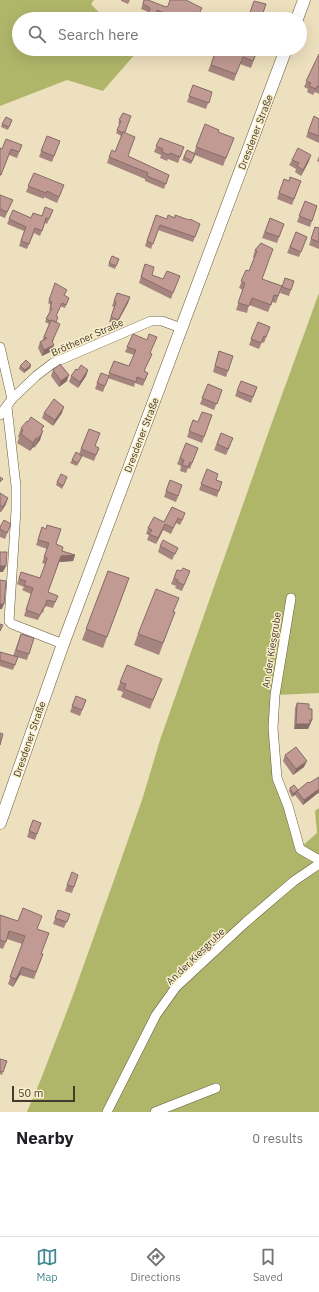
<!DOCTYPE html>
<meta charset="utf-8">
<style>
:root{--surface:#fff;--page:#f6f6f6;--text:#202124;--muted:#757577;--line:#e0e0e0;--accent:#438993}
body{margin:0;font-family:"IBM Plex Sans",sans-serif;background:var(--page);color:var(--text)}
.scale{position:absolute;left:12px;bottom:10px;width:63px;box-sizing:border-box;padding-left:4px;border:2px solid #413c2e;border-top:0;font-size:11px;line-height:14px;white-space:nowrap;color:#413c2e;-webkit-text-stroke:3px #fbeecb;paint-order:stroke}
.list{margin:0;padding:0;list-style:none}
h2{display:flex;justify-content:space-between;align-items:center;height:52px;margin:0;padding:0 16px;font-size:17px}
h2 small{font-size:13px;font-weight:400;color:var(--muted)}
.icon{flex:none;width:22px;height:22px;fill:none;stroke:currentColor;stroke-width:2;stroke-linecap:round;stroke-linejoin:round}
.map{position:relative;flex:none;width:319px;height:1112px;overflow:hidden}
.search{position:absolute;background:var(--surface);box-shadow:0 4px 16px #0002;left:12px;right:12px;top:12px;height:44px;display:flex;align-items:center;gap:10px;box-sizing:border-box;padding:0 14px;border-radius:22px;color:var(--muted);font-size:15px}
.sheet{height:124px;background:var(--surface)}
nav{display:flex;justify-content:space-around;align-items:center;box-sizing:border-box;height:56px;border-top:1px solid var(--line);background:var(--surface);font-size:11px;color:var(--muted)}
nav a{display:grid;justify-items:center;gap:2px}
nav .on{color:var(--accent)}
.map>svg:first-child{display:block}
.forest{fill:#b0b669}
.lines{fill:none;stroke-linecap:round;stroke-linejoin:round}
.minor-casing{stroke:#665a3c;stroke-width:10}
.major-casing{stroke:#665a3c;stroke-width:13}
.minor{stroke:#fff;stroke-width:9}
.major{stroke:#fff;stroke-width:12}
.wall{fill:#a6847f}
.shaded-wall{fill:#876c68}
.building{fill:#c19a94;stroke:#876c68}
.labels{text-anchor:middle;stroke-width:3;stroke-linejoin:round;paint-order:stroke}
.street-label{font-size:10px;fill:#413c2e;stroke:#fbeecb}
</style>
<div class="map">
<svg width="319" height="1112" viewBox="0 0 319 1112">
<rect width="100%" height="100%" fill="#ede0be"/>
<!-- forest -->
<g class="forest">
<polygon points="0,0 94,0 91,4 105,19 19,19 19,49 133,49 136,53 103,91 67,80 0,106"/>
<polygon points="319,293 319,693 276,695 278,777 300,848 317,833 315,811 319,808 319,1112 27,1112 41,1079 72,998 114,880 143,797 160,740 271,425"/>
</g>
<g class="lines">
<defs>
<g id="minor">
<polyline points="0,347 12,399"/>
<polyline points="7,407 16,486 16,510 9,621 12,624 63,644"/>
<polyline points="0,415 12,399 36,376 53,363 151,321 162,321 181,328"/>
<polyline points="291,598 275,695 273,728 277,778 288,806 300,849 319,860"/>
<polyline points="107,1112 156,1015 176,987 246,922 294,881 319,864"/>
<polyline points="155,1112 216,1088"/>
</g>
<g id="major">
<polyline points="297,19 304,0"/>
<polyline points="0,823 63,644 286,49"/>
</g>
</defs>
<!-- minor casing -->
<use href="#minor" class="minor-casing"/>
<!-- major casing -->
<use href="#major" class="major-casing"/>
<!-- minor -->
<use href="#minor" class="minor"/>
<!-- major -->
<use href="#major" class="major"/>
</g>
<!-- wall -->
<g class="wall">
<polygon points="121,0 130,0 128,4 121,1"/>
<polygon points="144,0 166,7 202,8 197,19 167,19 156,15 154,19 148,19 146,18 148,12 141,9"/>
<polygon points="196,49 258,49 251,68 240,64 234,81 208,71 214,56"/>
<polygon points="319,54 319,94 315,92 313,95 307,92 308,89 304,87"/>
<polygon points="193,85 212,92 206,109 187,102"/>
<polygon points="123,113 128,156 169,175 164,189 145,181 145,179 107,163 109,157 115,152 121,136 116,133 120,124 118,123"/>
<polygon points="314,116 319,119 319,143 306,137"/>
<polygon points="12,120 8,130 1,127 2,124"/>
<polygon points="205,124 218,132 234,138 223,166 195,155 191,164 182,160 187,150 194,153"/>
<polygon points="47,136 60,141 52,162 39,157"/>
<polygon points="160,138 184,147 178,163 168,159 167,161 160,158 161,155 154,152"/>
<polygon points="22,145 17,158 9,155 0,176 0,148 2,149"/>
<polygon points="319,156 319,162 317,161"/>
<polygon points="292,160 309,161 301,176 295,172 296,169 289,165"/>
<polygon points="34,173 62,191 57,203 44,197 44,199 26,192"/>
<polygon points="284,179 289,181 301,181 292,205 277,199"/>
<polygon points="0,195 10,206 5,218 0,216"/>
<polygon points="305,201 317,206 310,227 297,222"/>
<polygon points="13,210 31,218 42,216 53,210 47,224 45,223 40,236 34,233 27,249 19,246 24,231 7,224"/>
<polygon points="156,215 167,219 175,218 189,220 200,224 193,242 158,230 151,249 145,246"/>
<polygon points="270,218 284,224 277,243 262,238"/>
<polygon points="315,227 319,228 319,249 309,245"/>
<polygon points="296,232 307,237 299,257 287,253"/>
<polygon points="261,243 262,279 282,286 276,303 272,302 268,312 249,305 247,313 236,310 243,290 239,288 246,270 249,271 254,258 253,257 255,250"/>
<polygon points="112,256 119,259 115,269 108,266"/>
<polygon points="145,264 152,275 173,293 171,299 139,283"/>
<polygon points="285,278 294,281 289,296 280,293"/>
<polygon points="55,283 66,293 64,295 69,298 65,308 60,306 56,316 56,322 53,342 52,351 42,356 38,348 40,342 42,341 49,324 45,322 50,311 49,310 51,305 48,303"/>
<polygon points="117,293 130,297 128,303 116,325 109,322 114,307 112,306"/>
<polygon points="258,322 270,327 264,343 262,342 259,349 249,345"/>
<polygon points="133,334 150,353 152,354 144,371 148,373 143,386 135,383 134,387 108,378 103,392 95,389 101,373 108,376 114,361 129,366 134,355 125,352"/>
<polygon points="219,351 233,356 226,377 213,372"/>
<polygon points="31,365 30,368 24,373 19,369 20,366"/>
<polygon points="53,370 67,381 59,387 51,376"/>
<polygon points="78,370 88,370 86,376 78,388 69,382 71,376"/>
<polygon points="241,381 257,387 251,403 235,396"/>
<polygon points="208,384 222,390 214,410 200,404"/>
<polygon points="44,413 62,413 53,426 42,418"/>
<polygon points="212,415 202,443 187,437 193,420 198,422"/>
<polygon points="21,428 42,431 40,440 34,448 33,447 30,451 17,443 19,438 18,437"/>
<polygon points="89,429 95,446 99,448 94,461 82,456 77,466 70,463 72,460 79,454"/>
<polygon points="221,433 231,444 226,455 214,450"/>
<polygon points="186,443 198,448 190,469 188,468 186,473 180,471 181,466 177,464"/>
<polygon points="207,469 216,480 222,482 217,497 199,490"/>
<polygon points="67,477 62,489 56,485 57,482"/>
<polygon points="170,480 180,491 176,502 164,497"/>
<polygon points="0,493 6,504 1,512 0,512"/>
<polygon points="172,507 183,519 180,525 176,523 171,534 163,530 156,544 147,540 149,535 146,534 148,528 164,522"/>
<polygon points="11,524 5,539 0,537 0,527"/>
<polygon points="42,527 62,551 75,555 73,561 59,562 48,592 58,596 53,608 45,606 43,613 42,612 38,620 24,616 31,594 22,590 24,587 17,584 21,572 40,578 45,565 45,564 42,563 47,549 36,545"/>
<polygon points="160,546 178,548 172,560 158,552"/>
<polygon points="177,570 181,571 190,571 182,591 175,588 176,586 171,584"/>
<polygon points="108,571 129,578 103,648 82,640"/>
<polygon points="174,612 175,612 159,655 134,645 138,634"/>
<polygon points="21,634 34,638 27,660 13,656"/>
<polygon points="0,652 18,657 13,670 0,666"/>
<polygon points="127,665 162,679 150,709 121,697 123,692 117,690"/>
<polygon points="76,696 86,700 80,716 70,712"/>
<polygon points="297,703 309,709 312,720 308,729 294,729 295,708"/>
<polygon points="285,755 304,767 293,775 283,761"/>
<polygon points="319,777 319,794 318,793 303,805 295,795 296,794 292,797 289,791 290,788 298,790"/>
<polygon points="33,820 41,823 35,840 27,837"/>
<polygon points="78,875 72,893 65,891 67,885"/>
<polygon points="58,910 70,914 64,928 53,924"/>
<polygon points="0,915 37,929 41,954 43,954 34,979 20,975 13,987 8,984 22,944 7,939 3,949 0,948"/>
<polygon points="0,1059 7,1061 2,1075 0,1074"/>
</g>
<!-- shaded-wall -->
<g class="shaded-wall">
<polygon points="311,155 309,161 301,176 303,170"/>
<polygon points="130,297 128,303 116,325 118,320"/>
<polygon points="54,345 52,351 42,356 44,350"/>
<polygon points="31,365 30,368 24,373 25,370"/>
<polygon points="88,370 86,376 78,388 80,382"/>
<polygon points="69,375 67,381 59,387 61,381"/>
<polygon points="64,407 62,413 53,426 55,420"/>
<polygon points="43,431 40,440 34,448 38,439"/>
<polygon points="36,438 33,447 30,451 33,443"/>
<polygon points="8,498 6,504 1,512 3,507"/>
<polygon points="165,524 163,530 156,544 158,538"/>
<polygon points="75,555 73,561 59,562 61,556"/>
<polygon points="0,566 6,566 3,572 0,572"/>
<polygon points="0,604 4,604 2,609 0,609"/>
<polygon points="310,720 312,720 308,729 294,729 296,724"/>
<polygon points="307,761 304,767 293,775 296,769"/>
<polygon points="319,789 318,793 303,805 304,800"/>
<polygon points="297,791 296,794 292,797 293,794"/>
<polygon points="22,967 20,975 13,987 16,979"/>
</g>
<!-- building -->
<g class="building">
<polygon points="144,0 148,0 166,7 168,6 170,0 186,0 202,8 196,19 169,19 171,16 157,10 155,17 148,14 150,8 143,4"/>
<polygon points="254,1 266,4 261,19 235,19 237,13 248,18"/>
<polygon points="215,49 258,49 253,61 243,57 236,74 211,65 216,49"/>
<polygon points="319,54 319,87 317,86 316,89 309,86 311,83 306,81"/>
<polygon points="193,85 212,92 209,103 189,96"/>
<polygon points="123,113 131,116 125,132 123,132 123,133 117,130 121,121 119,120"/>
<polygon points="314,116 319,119 319,136 308,132"/>
<polygon points="6,117 12,120 9,127 2,124"/>
<polygon points="205,124 219,130 218,132 234,138 226,158 196,147"/>
<polygon points="123,132 135,137 128,156 169,175 166,184 147,176 148,173 109,157 112,150 115,152"/>
<polygon points="47,136 60,141 54,156 41,151"/>
<polygon points="160,138 184,147 180,157 170,153 169,155 162,152 163,149 156,146"/>
<polygon points="6,139 22,145 19,152 11,149 1,175 0,175 0,148 2,149"/>
<polygon points="298,148 311,155 303,170 297,166 299,163 292,160"/>
<polygon points="187,150 195,154 192,161 184,157"/>
<polygon points="34,173 64,185 59,197 47,191 46,193 28,186"/>
<polygon points="290,177 301,181 294,199 279,193 284,179 289,181"/>
<polygon points="0,195 13,200 7,212 0,209"/>
<polygon points="305,201 317,206 312,221 299,216"/>
<polygon points="45,207 53,210 49,219 46,218 42,231 35,228 29,244 21,241 26,227 9,219 13,210 31,218 33,213 42,216"/>
<polygon points="156,215 167,219 168,215 175,218 175,215 189,220 190,219 200,224 195,237 160,225 153,244 147,241"/>
<polygon points="270,218 284,224 279,237 265,232"/>
<polygon points="315,227 319,228 319,242 311,239"/>
<polygon points="296,232 307,237 301,252 290,247"/>
<polygon points="261,243 273,249 262,279 282,286 278,296 274,295 271,305 252,298 249,306 238,303 245,283 241,281 246,270 249,271 257,251 255,250"/>
<polygon points="112,256 119,259 116,266 109,263"/>
<polygon points="145,264 154,267 152,275 163,279 167,271 180,276 173,293 141,277"/>
<polygon points="285,278 294,281 291,290 282,287"/>
<polygon points="55,283 67,290 64,295 69,298 66,305 62,303 56,316 58,317 56,322 51,320 50,321 46,319 52,308 50,307 52,302 49,300"/>
<polygon points="117,293 130,297 118,320 111,317 116,302 114,301"/>
<polygon points="51,320 60,324 52,342 54,345 44,350 40,342 47,338 44,337"/>
<polygon points="258,322 270,327 266,337 264,336 261,343 251,339"/>
<polygon points="133,334 147,340 149,334 157,337 150,353 152,354 144,371 148,373 145,380 137,377 136,382 109,373 114,361 129,366 136,350 127,347"/>
<polygon points="219,351 233,356 228,371 215,366"/>
<polygon points="26,360 31,365 25,370 20,366"/>
<polygon points="60,364 69,375 61,381 53,370"/>
<polygon points="81,365 88,370 80,382 71,376 76,369 78,370"/>
<polygon points="101,373 109,376 105,386 97,383"/>
<polygon points="241,381 257,387 253,397 237,391"/>
<polygon points="208,384 222,390 217,404 202,398"/>
<polygon points="54,399 64,407 55,420 44,413"/>
<polygon points="202,412 212,415 204,437 189,431 193,420 198,422"/>
<polygon points="31,417 44,426 41,430 43,431 38,439 36,438 33,443 21,434 23,430 21,428 27,421 28,422"/>
<polygon points="89,429 100,433 95,446 99,448 96,455 81,449"/>
<polygon points="221,433 233,438 228,449 217,444"/>
<polygon points="186,443 198,448 192,463 190,462 188,467 182,465 184,460 180,458"/>
<polygon points="76,452 82,456 78,463 72,460"/>
<polygon points="207,469 218,474 216,480 222,482 219,491 201,484"/>
<polygon points="61,474 67,477 63,486 57,482"/>
<polygon points="0,477 3,479 0,482"/>
<polygon points="170,480 182,485 178,496 166,491"/>
<polygon points="0,493 8,498 3,507 0,505"/>
<polygon points="172,507 185,513 182,520 178,518 173,528 165,524 158,538 149,534 152,530 148,528 154,517 164,522"/>
<polygon points="4,520 11,524 7,533 0,529 0,527"/>
<polygon points="47,525 61,529 56,544 63,547 62,551 75,555 61,556 48,592 58,596 55,602 47,600 45,607 44,607 40,615 26,610 33,588 24,585 26,581 19,579 21,572 40,578 47,559 47,558 44,557 49,543 38,540 42,527 46,529"/>
<polygon points="163,540 178,548 175,554 160,546"/>
<polygon points="0,552 7,552 6,566 0,566"/>
<polygon points="183,568 190,571 184,585 177,582 178,580 174,578 177,570 181,571"/>
<polygon points="108,571 129,578 107,637 86,629"/>
<polygon points="0,580 6,581 4,604 0,604"/>
<polygon points="156,589 179,598 173,612 175,612 163,643 138,634"/>
<polygon points="0,624 3,625 0,631"/>
<polygon points="21,634 34,638 29,654 16,650"/>
<polygon points="0,652 18,657 15,665 0,660"/>
<polygon points="127,665 162,679 153,700 124,689 126,684 120,682"/>
<polygon points="76,696 86,700 82,710 72,706"/>
<polygon points="297,703 309,704 309,709 312,709 312,720 310,720 310,724 296,724"/>
<polygon points="0,733 3,734 0,745"/>
<polygon points="296,747 307,761 296,769 285,755"/>
<polygon points="319,777 319,789 304,800 297,791 308,782 309,783"/>
<polygon points="294,785 298,790 293,794 290,788"/>
<polygon points="33,820 41,823 37,834 29,831"/>
<polygon points="72,872 78,875 74,887 67,885"/>
<polygon points="23,908 42,916 37,929 49,933 41,954 43,954 36,972 22,967 16,979 10,977 25,936 9,931 6,942 0,940 0,915 18,921"/>
<polygon points="58,910 70,914 67,922 55,918"/>
<polygon points="0,1059 7,1061 3,1072 0,1071"/>
</g>
<g class="labels">
<!-- street labels -->
<g class="street-label">
<text transform="translate(255 132) rotate(-69)" y="4">Dresdener Straße</text>
<text transform="translate(87 337) rotate(-24)" y="4">Bröthener Straße</text>
<text transform="translate(141 435) rotate(-69)" y="4">Dresdener Straße</text>
<text transform="translate(271 650) rotate(-81)" y="4">An der Kiesgrube</text>
<text transform="translate(29 739) rotate(-71)" y="4">Dresdener Straße</text>
<text transform="translate(195 956) rotate(-44)" y="4">An der Kiesgrube</text>
</g>
</g>
</svg>
<div class="scale">50 m</div>
<div class="search"><svg class="icon" aria-label="search" viewBox="0 0 24 24"><circle cx="10" cy="10" r="6"/><path d="M15 15l6 6"/></svg>Search here</div>
</div>
<section class="sheet">
<h2>Nearby<small>0 results</small></h2>
<ul class="list">
</ul>
</section>
<nav>
<a class="on"><svg class="icon" aria-label="map" viewBox="0 0 24 24"><path d="M3 6l6-2 6 2 6-2v14l-6 2-6-2-6 2zM9 4v14M15 6v14"/></svg>Map</a>
<a><svg class="icon" aria-label="directions" viewBox="0 0 24 24"><path d="M12 3l9 9-9 9-9-9zM9 14v-3h6M13 9l2 2-2 2"/></svg>Directions</a>
<a><svg class="icon" aria-label="saved" viewBox="0 0 24 24"><path d="M7 4h10v16l-5-4-5 4z"/></svg>Saved</a>
</nav>
